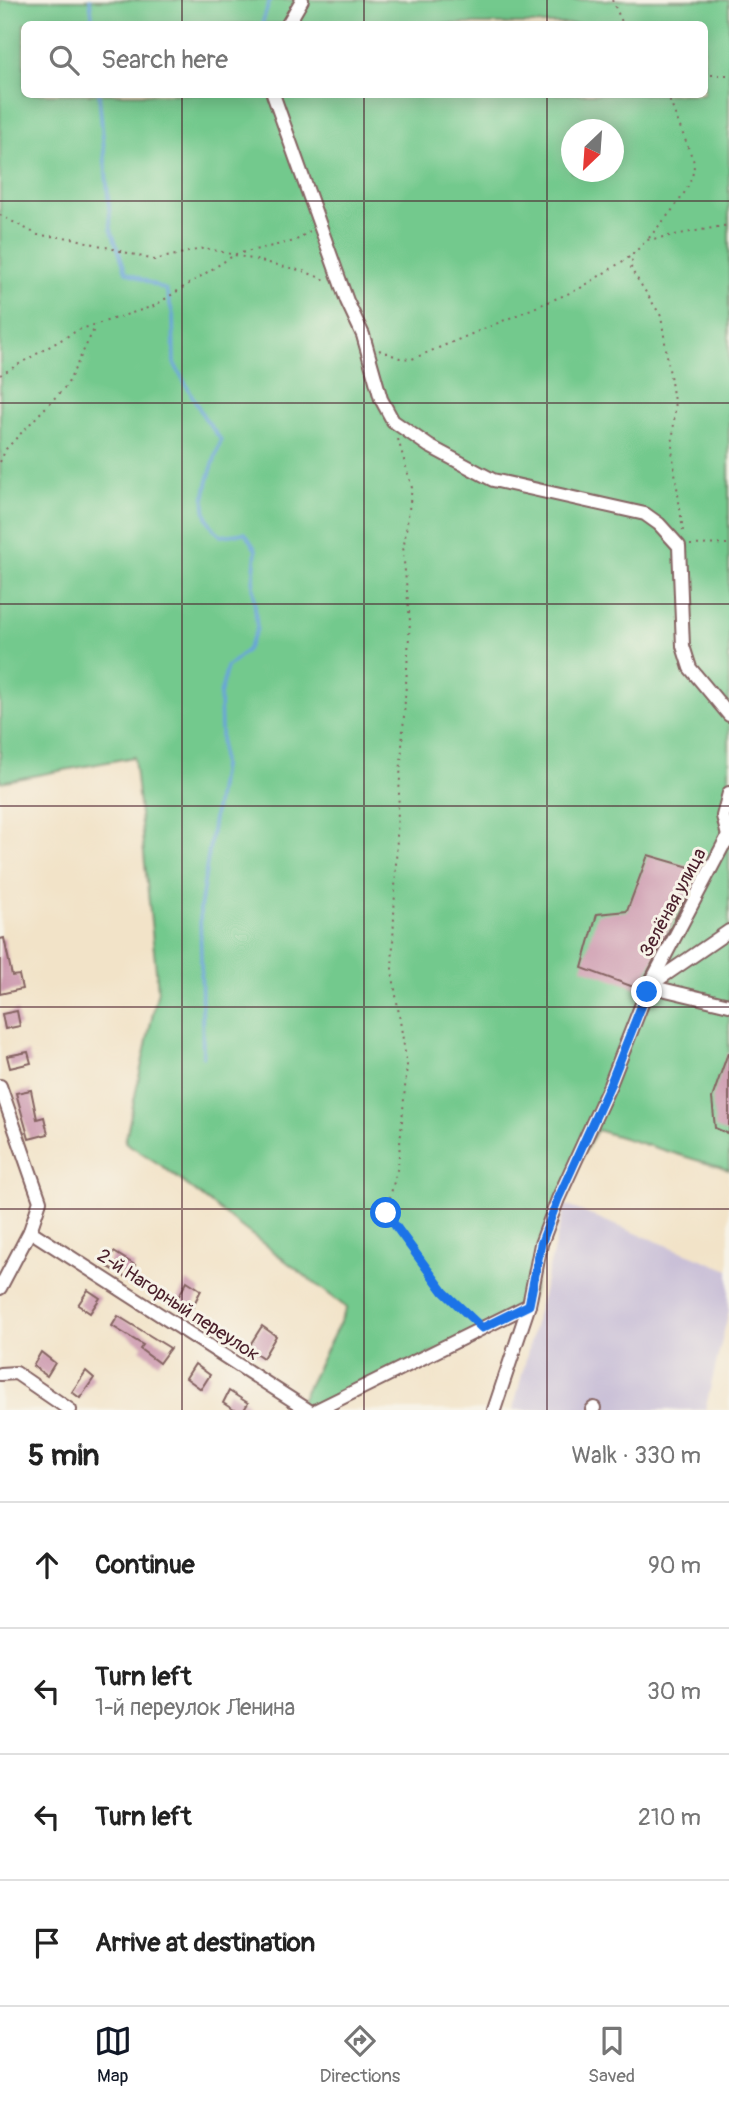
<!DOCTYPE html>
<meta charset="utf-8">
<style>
:root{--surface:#fff;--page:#f2f2f2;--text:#222;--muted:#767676;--line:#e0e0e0;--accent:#111827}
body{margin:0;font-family:Pangolin,sans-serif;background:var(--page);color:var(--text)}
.compass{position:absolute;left:561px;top:119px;width:63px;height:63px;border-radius:50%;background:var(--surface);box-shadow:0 4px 18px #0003;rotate:205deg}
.stop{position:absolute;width:21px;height:21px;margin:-16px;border:5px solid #1a73e8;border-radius:50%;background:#fff}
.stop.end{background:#1a73e8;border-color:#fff;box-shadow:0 2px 7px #0008}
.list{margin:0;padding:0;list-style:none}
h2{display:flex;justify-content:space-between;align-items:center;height:91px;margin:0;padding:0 28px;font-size:30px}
h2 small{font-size:23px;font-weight:400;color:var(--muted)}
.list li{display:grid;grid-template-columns:46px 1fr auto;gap:21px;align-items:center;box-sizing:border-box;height:126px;padding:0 28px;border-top:2px solid var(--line)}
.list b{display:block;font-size:26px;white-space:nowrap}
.list p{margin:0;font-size:23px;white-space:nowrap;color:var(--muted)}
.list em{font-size:23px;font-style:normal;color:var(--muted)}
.icon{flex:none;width:38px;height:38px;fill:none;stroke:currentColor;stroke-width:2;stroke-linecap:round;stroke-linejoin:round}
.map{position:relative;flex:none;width:729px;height:1410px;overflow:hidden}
.search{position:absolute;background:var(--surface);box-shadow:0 4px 18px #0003;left:21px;right:21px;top:21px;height:77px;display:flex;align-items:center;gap:18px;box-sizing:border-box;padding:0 24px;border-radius:10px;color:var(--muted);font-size:26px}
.sheet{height:595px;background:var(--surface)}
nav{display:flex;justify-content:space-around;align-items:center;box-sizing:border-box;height:98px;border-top:2px solid var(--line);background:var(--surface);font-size:19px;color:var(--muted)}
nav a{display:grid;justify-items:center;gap:4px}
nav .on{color:var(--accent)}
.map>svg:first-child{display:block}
.industrial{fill:#c9bfd7}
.green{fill:#73c98d;stroke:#5e745c;stroke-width:2;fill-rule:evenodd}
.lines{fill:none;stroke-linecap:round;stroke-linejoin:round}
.stream{stroke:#69a4d9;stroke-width:3.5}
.building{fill:#ca94ac}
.minor-casing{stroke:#856462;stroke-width:16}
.path{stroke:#856462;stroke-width:2;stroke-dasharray:2 5;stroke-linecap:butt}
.minor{stroke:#fff;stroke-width:12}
.route{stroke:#1a73e8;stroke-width:9}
.grid{fill:none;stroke:#4a1f2b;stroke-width:2;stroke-opacity:0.55}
.labels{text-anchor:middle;stroke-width:6;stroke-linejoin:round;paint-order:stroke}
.street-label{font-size:19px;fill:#4a1f2b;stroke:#f7f3e8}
</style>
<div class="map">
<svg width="729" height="1410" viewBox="0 0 729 1410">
<rect width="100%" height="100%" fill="#f7f3e8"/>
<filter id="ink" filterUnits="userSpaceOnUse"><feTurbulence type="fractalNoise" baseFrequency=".0143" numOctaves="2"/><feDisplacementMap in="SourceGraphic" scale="14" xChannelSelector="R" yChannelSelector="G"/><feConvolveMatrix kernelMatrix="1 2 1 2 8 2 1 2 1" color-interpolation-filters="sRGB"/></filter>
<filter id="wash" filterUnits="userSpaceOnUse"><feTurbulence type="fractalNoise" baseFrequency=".00686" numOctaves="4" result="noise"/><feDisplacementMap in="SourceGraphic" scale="28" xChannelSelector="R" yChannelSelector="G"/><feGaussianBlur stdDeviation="1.57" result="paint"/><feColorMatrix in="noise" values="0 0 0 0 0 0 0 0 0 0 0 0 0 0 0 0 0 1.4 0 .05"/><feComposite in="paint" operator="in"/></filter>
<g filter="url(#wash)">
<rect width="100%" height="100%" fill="#f2e3c8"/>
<!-- industrial -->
<polygon class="industrial" points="565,1205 729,1270 729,1311 705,1410 513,1410"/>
<!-- green -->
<path class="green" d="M0 0H729V1170L597 1130 558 1199 529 1305 317 1410 299 1404 347 1308 162 1166 125 1142 158 990 134 757 0 782ZM24 24H704V94H24ZM572 130H614V172H572Z"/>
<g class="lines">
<!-- stream -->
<g class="stream">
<polyline points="90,0 93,24"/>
<polyline points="262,24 270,0"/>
<path d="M99 94 111 229 126 272 166 290 173 315 174 363 204 417 221 440C212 473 189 509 221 536L245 533 256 550 253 584 257 629 247 650 227 667 220 695 222 766 200 909 203 1057"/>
</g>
</g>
<g id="blocks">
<!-- building -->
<g class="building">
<polygon points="648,855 700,870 639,989 582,968 597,914 627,911"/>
<polygon points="4,938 12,976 19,975 22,989 0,994 0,939"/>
<polygon points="17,1011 20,1026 5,1029 2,1014"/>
<polygon points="28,1052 31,1063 10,1068 7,1056"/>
<polygon points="728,1053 729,1053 729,1134 715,1128 712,1098"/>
<polygon points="31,1090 37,1119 44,1117 48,1134 29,1139 16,1093"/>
<polygon points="114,1252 135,1265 128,1278 107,1266"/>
<polygon points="187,1281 201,1290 189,1314 174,1305"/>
<polygon points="88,1290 100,1298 90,1313 78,1305"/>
<polygon points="118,1316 170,1348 159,1363 140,1349 143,1345 112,1326"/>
<polygon points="262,1326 276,1336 263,1358 248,1348"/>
<polygon points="41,1352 55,1363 47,1376 33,1366"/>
<polygon points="195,1364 210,1375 201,1389 186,1378"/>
<polygon points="86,1371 94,1378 80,1398 72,1392"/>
<polygon points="229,1391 248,1403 244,1410 234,1410 223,1403"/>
</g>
</g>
</g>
<g filter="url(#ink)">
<use href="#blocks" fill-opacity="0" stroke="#856462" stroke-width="2"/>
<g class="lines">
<defs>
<g id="minor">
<polyline points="288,24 302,0"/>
<polyline points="273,94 347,301 363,335 381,399 393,421 429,446 493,480 645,514 659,524 679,546 683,646 690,668 729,715"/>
<polyline points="728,836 649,986 729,1005"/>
<polyline points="726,843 728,836 723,816 729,793"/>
<polyline points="0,1086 40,1201 30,1231 0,1288"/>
<polyline points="30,1231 308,1410"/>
<polyline points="0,1374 16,1373 70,1410"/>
<polyline points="317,1410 529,1305"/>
<polyline points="494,1410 529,1305 541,1244 558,1199 610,1085 649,986 729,931"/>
<polyline points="592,1410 594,1408"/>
</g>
</defs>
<!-- minor casing -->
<use href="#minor" class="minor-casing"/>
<!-- path -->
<g class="path">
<polyline points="612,0 623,24"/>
<polyline points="704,75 729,75"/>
<polyline points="0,215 38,235 72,238 154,260 205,248 303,271 326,280"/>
<path d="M649 238C665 217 695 190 694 162L667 94"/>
<polyline points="379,350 400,358 412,359 579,289 631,256"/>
<polyline points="0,375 78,330 154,306 236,254 295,241 310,231"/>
<polyline points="398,439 412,488 403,552 410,621 398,809 392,970 407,1065 398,1166 386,1213 444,1292 473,1319"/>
<polyline points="0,462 6,449 67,385 95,327"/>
<polyline points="683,531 672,450 675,408 661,316 631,269 633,254 647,240 729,225"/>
<polyline points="690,545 729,544"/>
</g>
<!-- minor -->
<use href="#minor" class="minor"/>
</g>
</g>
<g class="lines" filter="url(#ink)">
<!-- route -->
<polyline class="route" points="386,1213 444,1292 482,1328 529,1305 541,1244 558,1199 610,1085 647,992"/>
</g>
<!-- grid -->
<path class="grid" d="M182 0V24M364 0V24M547 0V24M182 94V1410M364 94V1410M547 94V1410M0 201H729M0 403H729M0 604H729M0 806H729M0 1007H729M0 1209H729"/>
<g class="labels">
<!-- street labels -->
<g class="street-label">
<text transform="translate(672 902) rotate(-62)" y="7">Зелёная улица</text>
<text transform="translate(179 1304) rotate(33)" y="7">2-й Нагорный переулок</text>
</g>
</g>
</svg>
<svg class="compass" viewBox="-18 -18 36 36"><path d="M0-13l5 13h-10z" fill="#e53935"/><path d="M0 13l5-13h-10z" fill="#767676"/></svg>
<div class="stop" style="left:386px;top:1213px"></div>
<div class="stop end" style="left:647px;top:992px"></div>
<div class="search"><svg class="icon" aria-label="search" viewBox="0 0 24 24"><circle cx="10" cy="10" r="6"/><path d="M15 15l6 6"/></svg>Search here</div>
</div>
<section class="sheet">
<h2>5 min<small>Walk · 330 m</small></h2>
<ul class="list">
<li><svg class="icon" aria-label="ahead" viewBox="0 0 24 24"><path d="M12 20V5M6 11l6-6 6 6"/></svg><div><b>Continue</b></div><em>90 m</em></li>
<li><svg class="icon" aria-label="left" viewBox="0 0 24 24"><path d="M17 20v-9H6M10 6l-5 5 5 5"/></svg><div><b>Turn left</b><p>1-й переулок Ленина</p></div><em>30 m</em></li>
<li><svg class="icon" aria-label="left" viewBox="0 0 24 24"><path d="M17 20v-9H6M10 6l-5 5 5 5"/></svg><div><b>Turn left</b></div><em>210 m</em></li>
<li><svg class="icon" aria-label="arrive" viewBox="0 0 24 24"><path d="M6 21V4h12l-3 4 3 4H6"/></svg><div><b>Arrive at destination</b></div></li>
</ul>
</section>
<nav>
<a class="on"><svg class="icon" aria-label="map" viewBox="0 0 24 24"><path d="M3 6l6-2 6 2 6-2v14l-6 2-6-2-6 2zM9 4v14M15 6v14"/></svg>Map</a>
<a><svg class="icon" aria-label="directions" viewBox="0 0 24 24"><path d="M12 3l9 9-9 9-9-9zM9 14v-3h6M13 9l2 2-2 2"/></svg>Directions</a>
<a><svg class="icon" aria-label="saved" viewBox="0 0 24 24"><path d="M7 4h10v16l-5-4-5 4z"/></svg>Saved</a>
</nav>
